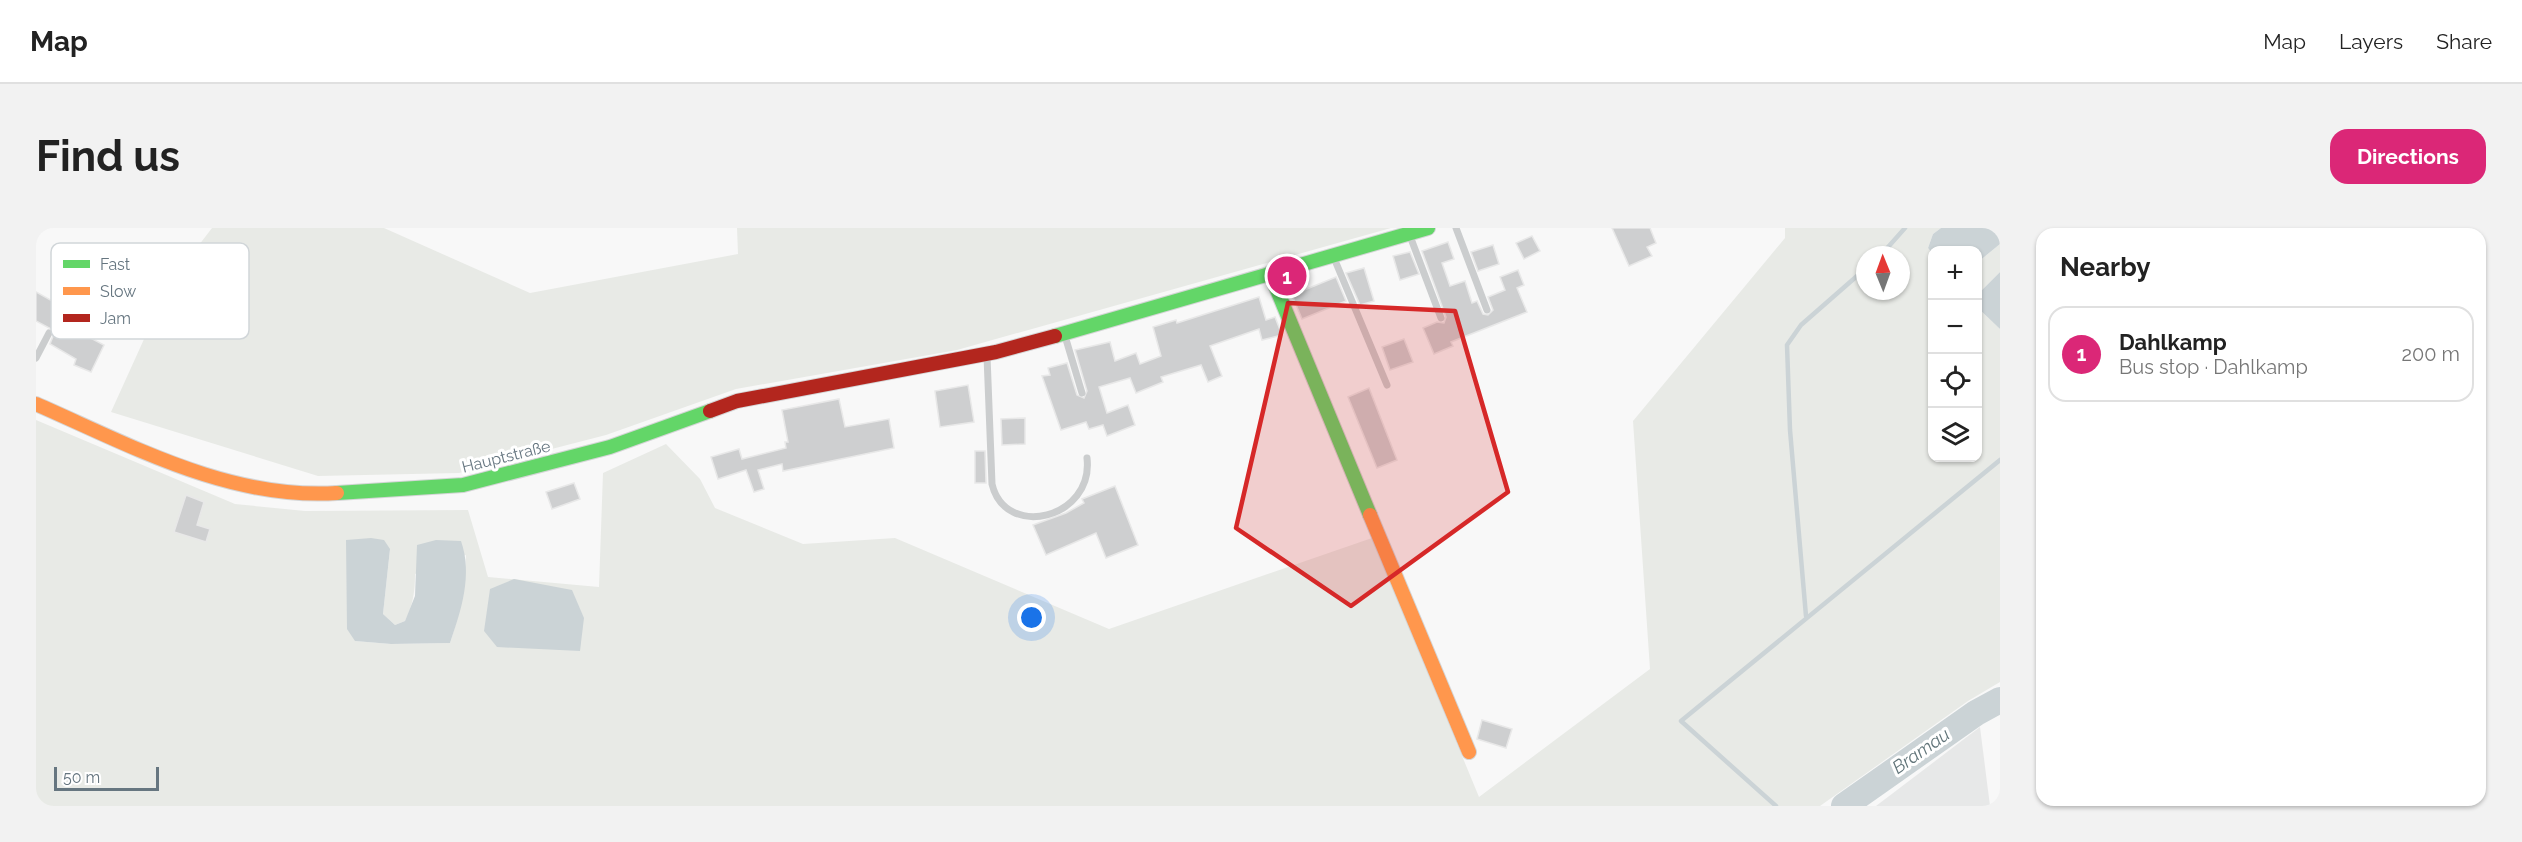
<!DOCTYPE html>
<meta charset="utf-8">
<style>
:root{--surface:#fff;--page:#f2f2f2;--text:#222;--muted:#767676;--line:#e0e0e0;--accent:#db2777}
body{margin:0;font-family:Raleway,sans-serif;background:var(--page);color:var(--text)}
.controls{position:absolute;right:18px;top:18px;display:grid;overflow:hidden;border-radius:12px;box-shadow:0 2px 4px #0004}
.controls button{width:54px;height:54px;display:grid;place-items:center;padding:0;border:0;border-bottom:2px solid var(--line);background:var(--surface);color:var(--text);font:30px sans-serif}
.compass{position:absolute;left:1820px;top:18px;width:54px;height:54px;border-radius:50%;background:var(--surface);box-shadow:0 2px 4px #0004;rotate:359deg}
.scale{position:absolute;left:18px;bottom:15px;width:105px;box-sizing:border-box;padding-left:6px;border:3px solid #667680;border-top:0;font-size:16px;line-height:21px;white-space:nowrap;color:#667680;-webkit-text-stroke:4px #fff;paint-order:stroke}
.you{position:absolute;left:996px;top:390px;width:21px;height:21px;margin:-15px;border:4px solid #fff;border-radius:50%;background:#1a73e8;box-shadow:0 0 0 9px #1a73e833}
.badge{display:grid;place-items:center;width:39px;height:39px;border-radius:50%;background:var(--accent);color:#fff;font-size:20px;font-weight:700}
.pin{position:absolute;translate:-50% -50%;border:3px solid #fff;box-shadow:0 2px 6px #0006}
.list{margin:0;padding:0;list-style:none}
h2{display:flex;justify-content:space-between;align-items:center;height:78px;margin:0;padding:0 24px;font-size:26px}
h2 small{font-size:20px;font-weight:400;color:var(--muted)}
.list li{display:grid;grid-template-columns:39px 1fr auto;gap:18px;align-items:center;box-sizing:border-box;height:96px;margin:0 12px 12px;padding:0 12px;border:2px solid var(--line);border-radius:18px}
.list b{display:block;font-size:22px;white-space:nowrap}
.list p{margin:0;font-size:20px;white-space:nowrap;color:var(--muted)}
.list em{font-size:20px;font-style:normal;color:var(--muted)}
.icon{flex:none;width:33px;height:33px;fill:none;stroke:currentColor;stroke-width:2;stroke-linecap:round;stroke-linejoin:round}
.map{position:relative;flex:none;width:1964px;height:578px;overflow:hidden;border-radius:18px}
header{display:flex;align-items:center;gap:36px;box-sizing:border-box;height:84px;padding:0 30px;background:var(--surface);border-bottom:2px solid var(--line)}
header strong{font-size:28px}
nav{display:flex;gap:33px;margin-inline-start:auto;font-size:21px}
.intro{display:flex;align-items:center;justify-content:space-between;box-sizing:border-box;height:144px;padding:0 36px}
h1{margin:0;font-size:42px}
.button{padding:15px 27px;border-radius:18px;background:var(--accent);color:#fff;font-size:21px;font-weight:700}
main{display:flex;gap:36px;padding:0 36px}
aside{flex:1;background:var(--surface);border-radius:18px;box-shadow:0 2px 4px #0004}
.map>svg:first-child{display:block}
.built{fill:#e7e8e8}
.green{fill:#e8eae6;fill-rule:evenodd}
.water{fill:#cbd3d6}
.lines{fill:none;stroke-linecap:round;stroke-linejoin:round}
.stream{stroke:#cbd3d6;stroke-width:4.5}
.river{stroke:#cbd3d6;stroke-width:26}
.building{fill:#cecfd0;stroke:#e8e8e8;stroke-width:1.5}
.fast-casing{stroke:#d4d5d6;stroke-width:16}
.slow-casing{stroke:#d4d5d6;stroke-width:16}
.jam-casing{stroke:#d4d5d6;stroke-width:16}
.lane{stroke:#cbcdce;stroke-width:7}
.fast{stroke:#63d668;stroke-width:14}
.slow{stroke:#ff974d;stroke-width:14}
.jam{stroke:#b3261e;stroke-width:14}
.marked{fill:#d62828;fill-opacity:0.2;stroke:#d62828;stroke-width:4.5;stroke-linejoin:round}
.labels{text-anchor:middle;stroke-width:6;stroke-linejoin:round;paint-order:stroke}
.street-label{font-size:16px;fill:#667680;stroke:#fff}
.water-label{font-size:18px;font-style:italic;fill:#617479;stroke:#fff}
.key{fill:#fff;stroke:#d1d6d9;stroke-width:1.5}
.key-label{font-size:16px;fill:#667680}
</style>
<header>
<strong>Map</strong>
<nav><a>Map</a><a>Layers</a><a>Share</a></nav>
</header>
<div class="intro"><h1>Find us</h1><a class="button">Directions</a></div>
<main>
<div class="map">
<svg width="1964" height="578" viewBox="0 0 1964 578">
<rect width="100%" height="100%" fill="#f8f8f8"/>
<!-- built -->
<polygon class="built" points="1944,499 1954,578 1840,578"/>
<!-- green -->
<g class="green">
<polygon points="176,0 348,0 494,65 702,26 701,0 1355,0 921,122 700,161 570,207 423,245 282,248 75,184 133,56"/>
<path d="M1749 0H1905L1897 6 1892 20 1896 25V230H1942V80L1964 101V454L1932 473 1784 578H0V192L199 276 269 283 432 282 452 349 563 359 567 245 630 216 664 251 679 280 767 316 859 310 1073 401 1336 310 1443 569 1614 441 1597 193 1749 10ZM1829 27H1865V63H1829ZM354 321 347 386 359 397 369 393C377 377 379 364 379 346L430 327C429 358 424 385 414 415L355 416 319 413Z"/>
<polygon points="1964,16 1964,44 1942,66 1942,34"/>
</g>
<!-- water -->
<g class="water">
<polygon points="1905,0 1964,0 1964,16 1942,34 1942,22 1896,22 1896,25 1892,20 1897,6"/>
<polygon points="1964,44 1964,101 1942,80 1942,66"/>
<path d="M335 310 348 312 354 321 347 386 359 397 369 393 379 368 381 317 400 312 425 313C437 347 425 383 414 415L355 416 319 413 311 401 310 312Z"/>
<polygon points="478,351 536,362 548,390 544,423 461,419 448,403 454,361"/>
</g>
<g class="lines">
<!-- stream -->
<g class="stream">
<polyline points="1845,27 1869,0"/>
<polyline points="1770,388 1754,202 1751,117 1765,97 1829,41"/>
<polyline points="1740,578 1645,493 1964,232"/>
</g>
<!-- river -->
<polyline class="river" points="1808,578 1940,485 1964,472"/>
</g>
<!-- building -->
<g class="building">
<polygon points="1576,0 1614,0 1620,15 1611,19 1616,28 1593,38"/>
<polygon points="1496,8 1504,23 1488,31 1480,15"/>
<polygon points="1412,14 1418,31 1406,35 1414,58 1429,53 1436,75 1441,73 1447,86 1452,87 1457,82 1452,69 1469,62 1464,49 1482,42 1488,57 1481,60 1491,84 1415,114 1417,118 1398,126 1387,100 1401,94 1408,95 1410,89 1386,23"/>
<polygon points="1457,17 1463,36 1442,43 1435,24"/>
<polygon points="1374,24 1383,46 1364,52 1357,28"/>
<polygon points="1328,40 1338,73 1324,77 1310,45"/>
<polygon points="1300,49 1310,73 1266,91 1256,67"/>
<polygon points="0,64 20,75 16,84 47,101 45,105 68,117 55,144 38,137 40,131 14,116 19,103 0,93"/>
<polygon points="1223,69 1230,92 1239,89 1246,107 1226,112 1223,101 1174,118 1186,148 1172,154 1165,137 1125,149 1127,154 1100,165 1094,150 1063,159 1071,185 1092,177 1099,197 1071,208 1067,197 1053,201 1050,194 1025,202 1006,148 1014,147 1012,140 1031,135 1041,167 1048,170 1051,163 1039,122 1074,114 1079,133 1100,125 1104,136 1125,128 1117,99 1140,92 1141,95"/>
<polygon points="1368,111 1377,134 1354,142 1346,119"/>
<polygon points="932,157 938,194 904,199 899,163"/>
<polygon points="1333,160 1361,232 1341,240 1312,169"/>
<polygon points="803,171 809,199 853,191 858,220 747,243 746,236 722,242 728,261 718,264 710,242 682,251 675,229 703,221 706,231 750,220 749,214 752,214 746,182"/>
<polygon points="989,190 989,216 966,217 965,191"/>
<polygon points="939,223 949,223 950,255 939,255"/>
<polygon points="538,255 544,271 516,281 510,264"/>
<polygon points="1079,258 1102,317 1070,330 1060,305 1010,327 997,297 1030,285 1048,275 1046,271"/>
<polygon points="150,267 168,274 161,297 174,301 170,314 138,304"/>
<polygon points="1446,492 1476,501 1470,520 1441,511"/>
</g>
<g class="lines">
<defs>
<g id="fast">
<polyline points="1234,45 1334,287"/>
<polyline points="1019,108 1392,0"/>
<polyline points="301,265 427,257 574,219 674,183"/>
</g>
<g id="slow">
<path d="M0 176C96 218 193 272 301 265"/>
<polyline points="1334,287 1433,524"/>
</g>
<polyline id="jam" points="674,183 701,173 960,124 1019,108"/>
</defs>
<!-- fast casing -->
<use href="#fast" class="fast-casing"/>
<!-- slow casing -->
<use href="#slow" class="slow-casing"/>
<!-- jam casing -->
<use href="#jam" class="jam-casing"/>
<!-- lane -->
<g class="lane">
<polyline points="1420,0 1451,82"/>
<polyline points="1374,8 1405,90"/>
<polyline points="1298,30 1351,157"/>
<polyline points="1029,108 1046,165"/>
<path d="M951 128 956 256C969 312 1058 291 1051 230"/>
<polyline points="0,130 13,105"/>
</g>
<!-- fast -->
<use href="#fast" class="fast"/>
<!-- slow -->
<use href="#slow" class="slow"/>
<!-- jam -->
<use href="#jam" class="jam"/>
</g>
<!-- marked area -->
<path class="marked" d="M1252 75 1419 83 1472 264 1315 378 1200 300Z"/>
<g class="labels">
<!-- street labels -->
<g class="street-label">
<text transform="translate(470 228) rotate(-14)" y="6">Hauptstraße</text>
</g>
<!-- water labels -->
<g class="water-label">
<text transform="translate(1885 523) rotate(-35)" y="6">Bramau</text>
</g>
</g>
<!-- legend -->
<rect x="15" y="15" width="198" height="96" rx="9" class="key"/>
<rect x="27" y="32" width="27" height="8" fill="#63d668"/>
<rect x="27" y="59" width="27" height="8" fill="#ff974d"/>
<rect x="27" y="86" width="27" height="8" fill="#b3261e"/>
<g class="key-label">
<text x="64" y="42">Fast</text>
<text x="64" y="69">Slow</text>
<text x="64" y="96">Jam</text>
</g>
</svg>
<div class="controls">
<button>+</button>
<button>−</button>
<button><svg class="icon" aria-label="locate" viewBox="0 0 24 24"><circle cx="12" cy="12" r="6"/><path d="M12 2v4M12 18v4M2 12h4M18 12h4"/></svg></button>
<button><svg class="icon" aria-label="layers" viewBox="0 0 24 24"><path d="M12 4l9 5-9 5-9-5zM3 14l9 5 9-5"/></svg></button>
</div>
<svg class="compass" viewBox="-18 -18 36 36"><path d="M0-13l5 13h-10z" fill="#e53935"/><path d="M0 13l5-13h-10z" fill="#767676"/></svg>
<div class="scale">50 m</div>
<div class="you"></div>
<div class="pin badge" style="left:1251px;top:48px">1</div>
</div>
<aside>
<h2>Nearby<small></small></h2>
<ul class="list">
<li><span class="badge">1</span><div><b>Dahlkamp</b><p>Bus stop · Dahlkamp</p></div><em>200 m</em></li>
</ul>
</aside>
</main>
